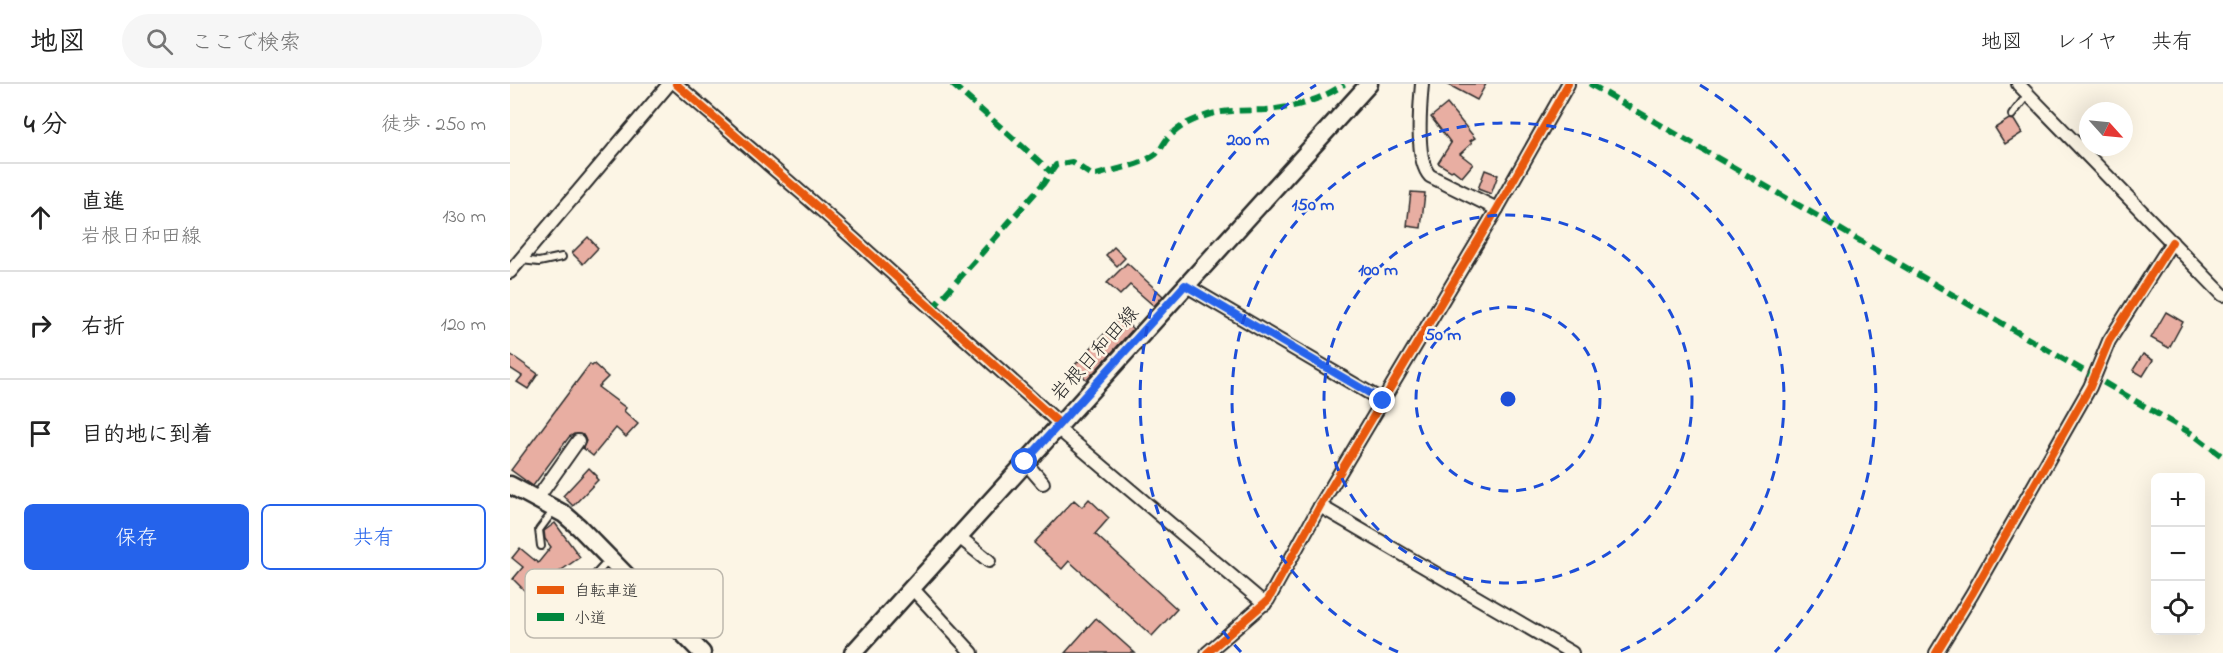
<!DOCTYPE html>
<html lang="ja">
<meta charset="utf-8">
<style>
:root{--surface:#fff;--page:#f6f6f6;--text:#222;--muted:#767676;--line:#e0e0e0;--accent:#2563eb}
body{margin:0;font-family:"Indie Flower","Klee One",sans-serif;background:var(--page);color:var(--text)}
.controls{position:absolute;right:18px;bottom:18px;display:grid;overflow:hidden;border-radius:9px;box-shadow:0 6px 24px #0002}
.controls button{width:54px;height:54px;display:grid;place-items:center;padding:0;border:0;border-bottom:2px solid var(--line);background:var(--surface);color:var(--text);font:30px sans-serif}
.compass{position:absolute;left:1569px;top:18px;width:54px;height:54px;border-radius:50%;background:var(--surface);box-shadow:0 6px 24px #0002;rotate:117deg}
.stop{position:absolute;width:18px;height:18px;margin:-14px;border:4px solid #2563eb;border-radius:50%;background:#fff}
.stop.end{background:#2563eb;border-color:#fff;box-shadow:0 2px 6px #0008}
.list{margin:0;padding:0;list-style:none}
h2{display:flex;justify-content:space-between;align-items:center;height:78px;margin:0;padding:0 24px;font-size:26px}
h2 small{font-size:20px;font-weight:400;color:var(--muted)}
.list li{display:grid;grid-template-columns:39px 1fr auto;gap:18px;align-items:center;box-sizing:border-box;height:108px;padding:0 24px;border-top:2px solid var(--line)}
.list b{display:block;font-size:22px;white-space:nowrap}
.list p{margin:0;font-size:20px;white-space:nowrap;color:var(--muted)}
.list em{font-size:20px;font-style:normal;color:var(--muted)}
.actions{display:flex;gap:12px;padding:18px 24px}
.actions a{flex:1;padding:14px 0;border:2px solid var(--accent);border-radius:9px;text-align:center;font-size:21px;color:var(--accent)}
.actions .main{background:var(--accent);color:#fff}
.icon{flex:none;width:33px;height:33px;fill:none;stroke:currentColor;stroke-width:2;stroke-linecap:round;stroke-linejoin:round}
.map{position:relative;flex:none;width:1713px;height:569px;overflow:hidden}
header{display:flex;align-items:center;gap:36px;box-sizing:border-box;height:84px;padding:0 30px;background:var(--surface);border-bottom:2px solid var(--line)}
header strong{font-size:28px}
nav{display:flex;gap:33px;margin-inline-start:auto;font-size:21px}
.search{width:420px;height:54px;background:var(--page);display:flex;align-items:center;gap:15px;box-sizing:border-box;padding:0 21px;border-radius:33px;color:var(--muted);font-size:22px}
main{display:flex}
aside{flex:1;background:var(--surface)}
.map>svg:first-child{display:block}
.building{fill:#e8aea2;stroke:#2b2b2b;stroke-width:1.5}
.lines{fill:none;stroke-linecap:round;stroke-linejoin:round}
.lane-casing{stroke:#2b2b2b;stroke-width:10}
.street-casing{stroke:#2b2b2b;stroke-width:16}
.secondary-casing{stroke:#2b2b2b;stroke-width:21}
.lane{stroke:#fcf5e5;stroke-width:6}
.street{stroke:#fcf5e5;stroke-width:12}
.secondary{stroke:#fcf5e5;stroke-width:16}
.quiet{stroke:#00873e;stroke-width:6;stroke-dasharray:12 6;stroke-linecap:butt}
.cycleway-casing{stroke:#fcf5e5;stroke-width:11}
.cycleway{stroke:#e8590c;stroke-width:8}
.route{stroke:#2563eb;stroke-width:8}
.ring{fill:none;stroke:#1d4ed8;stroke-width:3;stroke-dasharray:10 8}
.labels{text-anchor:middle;stroke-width:5;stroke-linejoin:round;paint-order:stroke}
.street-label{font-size:20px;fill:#2b2b2b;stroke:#fcf5e5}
.key{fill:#fcf5e5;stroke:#bdb8ad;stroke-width:1.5}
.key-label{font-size:16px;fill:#2b2b2b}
.centre{fill:#1d4ed8;stroke:#fcf5e5;stroke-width:3}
.ring-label{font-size:18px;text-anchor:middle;font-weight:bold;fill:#1d4ed8;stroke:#fcf5e5;stroke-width:5;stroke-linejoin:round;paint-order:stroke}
</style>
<header>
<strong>地図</strong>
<div class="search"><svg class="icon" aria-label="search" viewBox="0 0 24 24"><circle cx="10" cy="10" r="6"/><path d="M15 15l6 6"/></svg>ここで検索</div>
<nav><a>地図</a><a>レイヤ</a><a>共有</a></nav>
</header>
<main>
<aside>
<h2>4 分<small>徒歩 · 250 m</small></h2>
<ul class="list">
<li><svg class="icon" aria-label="ahead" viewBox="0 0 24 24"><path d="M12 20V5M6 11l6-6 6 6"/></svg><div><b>直進</b><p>岩根日和田線</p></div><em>130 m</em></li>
<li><svg class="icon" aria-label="right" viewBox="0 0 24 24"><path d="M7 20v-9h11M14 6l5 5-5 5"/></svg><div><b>右折</b></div><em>120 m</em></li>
<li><svg class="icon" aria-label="arrive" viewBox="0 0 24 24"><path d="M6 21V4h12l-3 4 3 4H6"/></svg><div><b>目的地に到着</b></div></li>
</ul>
<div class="actions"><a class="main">保存</a><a>共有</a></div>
</aside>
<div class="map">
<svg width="1713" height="569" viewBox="0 0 1713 569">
<rect width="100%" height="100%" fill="#fcf5e5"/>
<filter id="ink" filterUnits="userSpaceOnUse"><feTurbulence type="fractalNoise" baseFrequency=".0167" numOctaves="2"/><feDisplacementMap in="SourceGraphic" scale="12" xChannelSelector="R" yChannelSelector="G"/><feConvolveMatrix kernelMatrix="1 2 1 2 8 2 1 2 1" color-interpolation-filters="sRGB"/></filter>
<g filter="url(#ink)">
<!-- building -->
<g class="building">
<polygon points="937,0 976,0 967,16"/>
<polygon points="937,20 965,54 960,57 962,59 950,70 963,80 952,93 943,86 941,87 928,79 941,59 921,33"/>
<polygon points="1499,35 1504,36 1512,49 1495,60 1485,44"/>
<polygon points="975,86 988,91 981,110 968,105"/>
<polygon points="901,108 915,109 911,144 897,142"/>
<polygon points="78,153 88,164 73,180 62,169"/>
<polygon points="604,163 615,174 607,182 596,171"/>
<polygon points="617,179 653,212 644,222 620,201 610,211 597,199"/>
<polygon points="1656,228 1673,238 1659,264 1641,254"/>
<polygon points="610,233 623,245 577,296 563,283"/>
<polygon points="0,270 28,290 18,305 7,298 12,292 0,284"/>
<polygon points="1633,270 1643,276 1633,292 1623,286"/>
<polygon points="80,280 82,282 84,280 98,293 88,303 116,324 114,327 128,340 116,353 106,344 83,372 73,364 76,357 73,351 64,350 59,353 23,402 1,386"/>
<polygon points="79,384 87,392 86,394 88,396 63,422 53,412"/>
<polygon points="579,415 599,434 585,450 667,525 642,552 559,477 552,485 524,459 564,416 572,423"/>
<polygon points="45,439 70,473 46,490 44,489 21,513 3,495 13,483 2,474 10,464 28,479 41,463 35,455 34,447"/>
<polygon points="586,534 625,569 555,569"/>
</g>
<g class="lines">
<defs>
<g id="lane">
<polyline points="1502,31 1518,10"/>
<polyline points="11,176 29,178 52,173"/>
<polyline points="31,462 29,446 44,426"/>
<polyline points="37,543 100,475"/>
</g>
<g id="street">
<polyline points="166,0 317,131 549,339"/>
<path d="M912 0C910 22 905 77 920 92L987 125"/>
<polyline points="1508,0 1713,211"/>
<polyline points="0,188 159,0"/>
<polyline points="675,201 873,317"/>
<polyline points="546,343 755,520"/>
<polyline points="515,378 533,399"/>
<polyline points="27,415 68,357"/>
<polyline points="810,422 1062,569"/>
<polyline points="448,452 479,477"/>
<polyline points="402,504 462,569"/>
<polyline points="697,569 758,516 810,422 987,125 1058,0"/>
<polyline points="1426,569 1462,510 1580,303 1599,257 1662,158"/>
</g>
<g id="secondary">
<polyline points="0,401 54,430 69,443 192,569"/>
<polyline points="343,569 859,0"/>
</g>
</defs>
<!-- lane casing -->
<use href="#lane" class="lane-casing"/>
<!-- street casing -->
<use href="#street" class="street-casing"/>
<!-- secondary casing -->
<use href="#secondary" class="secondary-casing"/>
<!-- lane -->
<use href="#lane" class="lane"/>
<!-- street -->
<use href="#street" class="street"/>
<!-- secondary -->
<use href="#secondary" class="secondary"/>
<!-- quiet -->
<g class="quiet">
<polyline points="442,0 541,88"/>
<polyline points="1080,0 1684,351 1713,373"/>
<path d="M422 225 533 100 546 81 562 78 580 90 586 91C605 85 630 82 646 70 651 66 653 60 657 55 666 45 679 37 692 33 712 25 734 27 756 26 782 24 812 16 834 0"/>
</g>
<defs>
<g id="cycleway">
<polyline points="166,0 317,131 549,339"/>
<polyline points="697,569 758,516 810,422 987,125 1058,0"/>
<polyline points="1426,569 1462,510 1580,303 1599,257 1662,158"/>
</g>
</defs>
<!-- cycleway casing -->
<use href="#cycleway" class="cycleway-casing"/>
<!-- cycleway -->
<use href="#cycleway" class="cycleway"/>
</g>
</g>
<g class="lines" filter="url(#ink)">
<!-- route -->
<polyline class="route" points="515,378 675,201 873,317"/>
</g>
<!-- distance rings -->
<g class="ring">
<circle cx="998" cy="315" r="92"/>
<circle cx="998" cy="315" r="184"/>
<path d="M888 568A276 276 0 1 1 1108 568"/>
<path d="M731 568A368 368 0 0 1 806 1M1190 1A368 368 0 0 1 1265 568"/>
</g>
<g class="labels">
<!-- street labels -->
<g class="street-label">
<text transform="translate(584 269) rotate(-48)" y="7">岩根日和田線</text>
</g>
</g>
<!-- legend -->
<rect x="15" y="485" width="198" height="69" rx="9" class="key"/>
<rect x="27" y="502" width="27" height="8" fill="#e8590c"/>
<rect x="27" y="529" width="27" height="8" fill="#00873e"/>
<g class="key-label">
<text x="64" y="512">自転車道</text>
<text x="64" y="539">小道</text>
</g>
<circle cx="998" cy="315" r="9" class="centre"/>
<g class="ring-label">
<text x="738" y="61">200 m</text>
<text x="803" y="126">150 m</text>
<text x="868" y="191">100 m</text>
<text x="933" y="256">50 m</text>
</g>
</svg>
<div class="controls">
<button>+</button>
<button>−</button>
<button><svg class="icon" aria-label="locate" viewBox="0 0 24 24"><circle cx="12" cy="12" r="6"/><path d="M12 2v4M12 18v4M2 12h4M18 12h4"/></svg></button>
</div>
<svg class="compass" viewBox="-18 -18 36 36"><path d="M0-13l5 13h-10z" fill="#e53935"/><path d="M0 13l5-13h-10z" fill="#767676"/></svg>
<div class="stop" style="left:515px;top:378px"></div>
<div class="stop end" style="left:873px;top:317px"></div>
</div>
</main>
